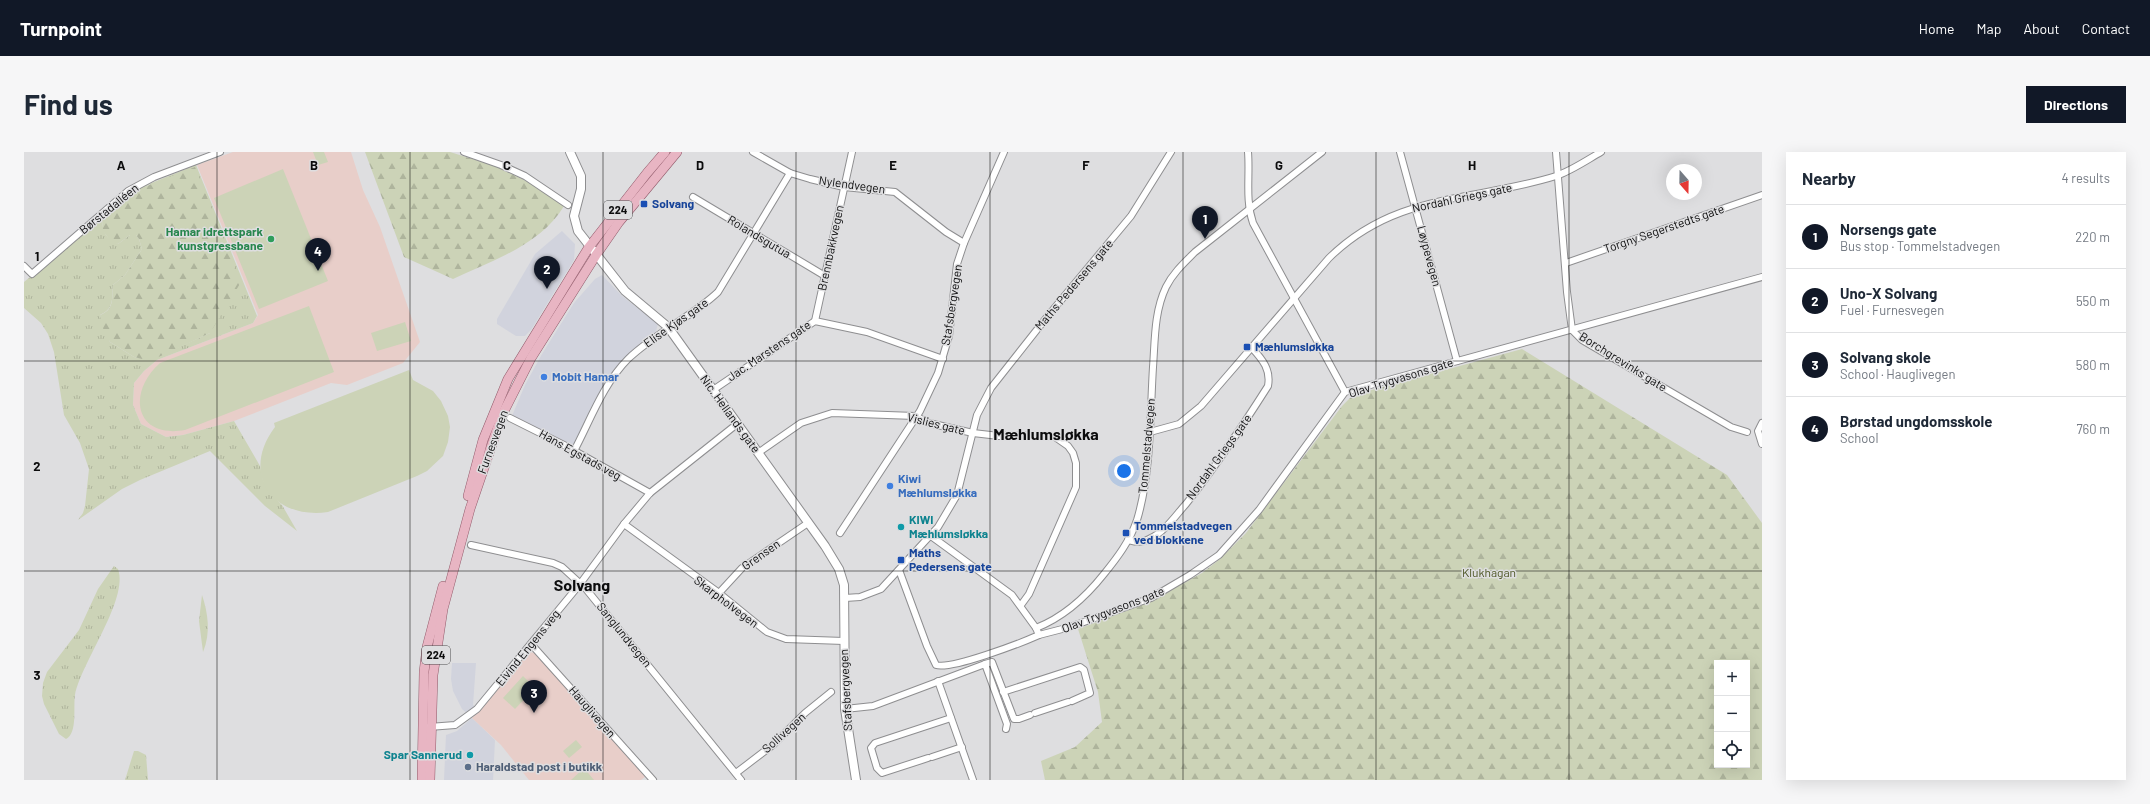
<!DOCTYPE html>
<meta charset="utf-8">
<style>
:root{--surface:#fff;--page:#f6f6f7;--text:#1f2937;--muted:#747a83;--line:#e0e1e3;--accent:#111827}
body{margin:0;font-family:Barlow,sans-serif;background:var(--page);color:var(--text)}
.controls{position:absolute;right:12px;bottom:12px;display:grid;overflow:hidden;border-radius:0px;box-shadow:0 4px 16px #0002}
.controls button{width:36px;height:36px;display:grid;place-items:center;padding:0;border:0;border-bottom:1px solid var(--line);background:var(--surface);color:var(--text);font:20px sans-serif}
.compass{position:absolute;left:1642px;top:12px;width:36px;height:36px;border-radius:50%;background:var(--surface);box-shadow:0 4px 16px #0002;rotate:160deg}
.you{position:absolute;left:1100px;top:319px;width:14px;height:14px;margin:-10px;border:3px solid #fff;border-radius:50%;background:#1a73e8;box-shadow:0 0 0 6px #1a73e833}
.badge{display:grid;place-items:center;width:26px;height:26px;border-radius:50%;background:var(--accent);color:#fff;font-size:13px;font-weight:700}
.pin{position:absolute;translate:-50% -33px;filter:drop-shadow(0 1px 2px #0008)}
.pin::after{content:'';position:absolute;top:21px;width:14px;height:12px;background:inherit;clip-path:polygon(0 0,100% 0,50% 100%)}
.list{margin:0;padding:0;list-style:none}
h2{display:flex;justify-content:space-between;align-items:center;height:52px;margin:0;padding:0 16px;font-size:17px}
h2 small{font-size:13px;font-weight:400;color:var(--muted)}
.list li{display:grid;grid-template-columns:26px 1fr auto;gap:12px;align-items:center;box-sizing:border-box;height:64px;padding:0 16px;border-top:1px solid var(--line)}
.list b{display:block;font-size:15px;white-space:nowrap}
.list p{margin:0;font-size:13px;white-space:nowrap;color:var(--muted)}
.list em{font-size:13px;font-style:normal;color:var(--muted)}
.icon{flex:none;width:22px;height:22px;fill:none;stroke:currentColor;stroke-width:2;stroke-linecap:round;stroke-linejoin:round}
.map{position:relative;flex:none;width:1738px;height:628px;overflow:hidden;border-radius:0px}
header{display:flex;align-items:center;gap:24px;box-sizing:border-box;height:56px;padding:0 20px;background:var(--accent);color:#fff}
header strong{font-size:19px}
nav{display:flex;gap:22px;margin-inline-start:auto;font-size:14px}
.intro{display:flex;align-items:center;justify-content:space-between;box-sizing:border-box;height:96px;padding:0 24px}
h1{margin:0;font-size:28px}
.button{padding:10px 18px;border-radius:0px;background:var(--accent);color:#fff;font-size:14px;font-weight:700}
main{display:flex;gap:24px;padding:0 24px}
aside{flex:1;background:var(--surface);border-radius:0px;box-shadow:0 4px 16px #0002}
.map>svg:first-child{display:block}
.built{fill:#d1d3dd}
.education{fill:#e8cec9}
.grass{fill:url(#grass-tufts);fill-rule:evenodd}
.forest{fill:url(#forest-firs);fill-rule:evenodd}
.garden{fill:#ccd3b7}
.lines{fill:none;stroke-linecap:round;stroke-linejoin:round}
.street-casing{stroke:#8e8e90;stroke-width:8}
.secondary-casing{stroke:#8e8e90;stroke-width:10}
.primary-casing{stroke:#915969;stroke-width:10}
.street{stroke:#fff;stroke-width:6}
.secondary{stroke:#fff;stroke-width:8}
.primary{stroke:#e8b5c3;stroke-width:9}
.grid{fill:none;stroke:#0c0c0d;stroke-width:1;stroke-opacity:0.55}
.transit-dot{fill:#1a4fb4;stroke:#dedee0;stroke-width:1.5}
.leisure-dot{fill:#2e9e5b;stroke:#dedee0;stroke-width:1.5}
.shop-dot{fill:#3f7fe0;stroke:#dedee0;stroke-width:1.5}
.culture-dot{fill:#0f9aa8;stroke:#dedee0;stroke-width:1.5}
.service-dot{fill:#5c6f8a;stroke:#dedee0;stroke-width:1.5}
.labels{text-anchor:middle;stroke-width:3;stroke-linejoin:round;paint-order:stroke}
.shield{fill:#dedee0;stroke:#4b4b4c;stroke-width:1}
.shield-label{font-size:11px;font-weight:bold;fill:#0c0c0d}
.street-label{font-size:12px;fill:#0c0c0d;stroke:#dedee0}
.transit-label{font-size:12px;font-weight:bold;fill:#164399;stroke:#dedee0;text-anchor:start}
.leisure-label{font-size:12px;font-weight:bold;fill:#27864d;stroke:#dedee0;text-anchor:end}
.shop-label{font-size:12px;font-weight:bold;fill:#366cbe;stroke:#dedee0;text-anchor:start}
.culture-label{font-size:12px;font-weight:bold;fill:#0d838f;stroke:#dedee0;text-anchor:start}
.park-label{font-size:12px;fill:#4d5625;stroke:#dedee0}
.service-label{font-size:12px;font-weight:bold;fill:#4e5e75;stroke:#dedee0;text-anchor:start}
.district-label{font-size:16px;font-weight:bold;fill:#0c0c0d;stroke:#dedee0}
.grid-label{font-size:13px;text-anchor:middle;font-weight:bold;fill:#0c0c0d;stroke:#dedee0;stroke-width:3;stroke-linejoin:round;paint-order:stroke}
</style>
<header>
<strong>Turnpoint</strong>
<nav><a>Home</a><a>Map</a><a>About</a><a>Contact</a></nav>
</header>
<div class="intro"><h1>Find us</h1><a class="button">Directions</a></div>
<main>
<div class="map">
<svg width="1738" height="628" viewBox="0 0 1738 628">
<defs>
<pattern id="grass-tufts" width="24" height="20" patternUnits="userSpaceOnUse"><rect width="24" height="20" fill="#ccd3b7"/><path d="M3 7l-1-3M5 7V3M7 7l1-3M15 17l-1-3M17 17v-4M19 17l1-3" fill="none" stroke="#aeb49c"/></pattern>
<pattern id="forest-firs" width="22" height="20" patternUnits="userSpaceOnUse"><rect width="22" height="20" fill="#ccd3b7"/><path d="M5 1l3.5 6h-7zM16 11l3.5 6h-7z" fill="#aeb49c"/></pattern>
</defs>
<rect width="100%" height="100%" fill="#dedee0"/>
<!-- built -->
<g class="built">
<polygon points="538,79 551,92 550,108 507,178 501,184 492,184 473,172 473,167 511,102"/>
<polygon points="578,123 598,144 634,172 632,179 592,217 548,296 488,264 501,233 518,202 550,151 571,127"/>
<polygon points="428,511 452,511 449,553 452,555 444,562 438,557 429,539 427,527"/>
<polygon points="448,566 471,588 469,628 420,628 422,583 433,579"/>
</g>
<!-- education -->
<g class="education">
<polygon points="209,0 327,0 339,38 356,75 396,190 379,211 323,233 307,231 210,269 159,283 142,285 117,272 109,253 110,231 120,219 133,208 229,171 234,163 173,13"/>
<polygon points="504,500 512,501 622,624 617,628 505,628 477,593 448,566"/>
</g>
<!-- grass -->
<g class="grass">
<path d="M172 13 233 164 229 171 133 208 120 219 110 231 109 253 117 272 142 285 159 283 210 269 236 314 239 328 247 342 258 353 273 379 241 354 186 299 116 328 98 337 54 368 59 361 61 354 65 317 56 291 40 263 30 200 24 182 17 171 0 156V130L115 36ZM126 32 186 181 126 208 110 205 86 190 76 163C90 157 88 147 89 133L101 123 118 97 115 87 112 83H106L94 92C82 86 79 81 78 68L104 45Z"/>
<path d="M90 414 94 417C105 447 58 509 51 543 49 555 54 581 42 587L35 582 20 552 18 544 19 531 23 520 55 478 74 437Z"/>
<path d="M178 443C184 461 187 481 179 500L175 469Z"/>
<polygon points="110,599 114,599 122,603 124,628 101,628"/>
</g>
<!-- forest -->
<g class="forest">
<path d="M341 0H426L471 14 502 29 540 54C517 93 467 109 429 127L380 105Z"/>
<path d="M171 15 217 130 186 181 126 209 110 205 86 190 80 180 76 163C90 158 88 147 89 133L101 123 118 97 115 87 112 83H106L94 92 88 91 79 79 78 68 115 37Z"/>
<path d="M1498 197 1703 323 1738 371V628H1021L1017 609 1051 595 1078 570 1074 540 1054 477 1126 450 1178 421 1196 407 1222 381 1318 254 1329 243ZM1693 511H1723V613H1693Z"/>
</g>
<!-- garden -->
<g class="garden">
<polygon points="289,0 300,0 304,10 294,13"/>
<polygon points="259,17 304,129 235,157 190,46"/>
<path d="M285 154 310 220 161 278C110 287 103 240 136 211Z"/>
<polygon points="381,170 387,189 353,199 347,181"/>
<path d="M385 218 389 228 409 239 417 249 424 264 426 275 424 290 419 304 403 319 393 324 304 360C248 368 216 321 251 275L250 271Z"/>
<polygon points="499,524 511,536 491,557 479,546"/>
<polygon points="552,588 558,595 545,606 539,599"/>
<polygon points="560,616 570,628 547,628"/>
</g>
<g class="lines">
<defs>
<g id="street">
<polyline points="440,0 477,13 501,24 544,53"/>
<polyline points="729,0 766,21 786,27 820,35 871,40 922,80 940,91"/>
<path d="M1224 0C1226 24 1221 47 1229 71L1321 240"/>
<polyline points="1376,0 1433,209"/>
<polyline points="1532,0 1543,140 1548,178 1558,188 1707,275 1723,280"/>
<polyline points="669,45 801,124"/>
<polyline points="1542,111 1738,43"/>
<polyline points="0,114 8,122 104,39 130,25 196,0"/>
<polyline points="791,169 828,0"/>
<polyline points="689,238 791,169 843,180 919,207"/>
<polyline points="486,266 542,294 626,341"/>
<polyline points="1738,271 1734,279 1738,292"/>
<path d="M1126 280 1155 272 1177 254 1305 106C1372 40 1449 50 1532 24 1547 19 1563 8 1577 0"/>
<path d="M550 299C566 269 579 232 604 207 632 180 668 165 694 140L766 21"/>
<polyline points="734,301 777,271 808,261 891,264 905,271 949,281 975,284 1001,283 1031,285 1044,294 1049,301 1052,311 1052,335 1005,442 997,453"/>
<polyline points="600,372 695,441 743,480 762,487 820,489"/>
<polyline points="816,381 896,259 914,221 925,184 933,112 940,91 980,0"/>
<path d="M907 384 988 443 1012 476C1040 465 1061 446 1080 422 1093 406 1106 389 1113 368 1127 322 1126 264 1129 215 1131 189 1130 160 1142 135 1149 121 1160 111 1171 100L1298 0"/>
<path d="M1104 388C1112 390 1118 391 1125 387 1141 380 1151 364 1162 352 1192 314 1218 275 1244 234 1247 218 1239 208 1228 196"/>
<polyline points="447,393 529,411 538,415 562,437 717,628"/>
<path d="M875 418 903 494 912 513C927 518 997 491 1015 483"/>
<polyline points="695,441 718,416 784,371"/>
<polyline points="821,446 836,445 857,437 914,375 933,343 953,263 967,236 1023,165 1107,64 1147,0"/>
<polyline points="1012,476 1015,483 1046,475 1127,446 1166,423 1195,403 1235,358 1321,240 1738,125"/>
<polyline points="507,492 629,628"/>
<polyline points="961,512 968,510 990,567 995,567 1006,563"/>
<polyline points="914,529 949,628"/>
<polyline points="979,540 1056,515 1060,518 1066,541 1048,549"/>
<polyline points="821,557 849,554 961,512 983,572 982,577"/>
<polyline points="1011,561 1044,550"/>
<polyline points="405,575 431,573 453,557 556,432 600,372 626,341 713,272"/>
<polyline points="908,605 938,595"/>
<polyline points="904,606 858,621 853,616 847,596 851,591 927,566"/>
<polyline points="712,621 750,592 781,561 807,540"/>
</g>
<polyline id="secondary" points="546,0 557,24 557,37 550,64 554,79 601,139 644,175 801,394 815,417 820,433 821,557 832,628"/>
<g id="primary">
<polyline points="444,344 459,288 484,227 565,95 623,21 641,0"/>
<polyline points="398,628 400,520 403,495 419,434"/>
<polyline points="406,628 409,523 419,457 446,357 478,263 507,206 572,103 595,70 653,0"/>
</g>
</defs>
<!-- street casing -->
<use href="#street" class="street-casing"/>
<!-- secondary casing -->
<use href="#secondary" class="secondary-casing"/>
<!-- primary casing -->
<use href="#primary" class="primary-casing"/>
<!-- street -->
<use href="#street" class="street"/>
<!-- secondary -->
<use href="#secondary" class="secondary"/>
<!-- primary -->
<use href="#primary" class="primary"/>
</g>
<!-- grid -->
<path class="grid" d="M193 0V628M386 0V628M579 0V628M772 0V628M966 0V628M1159 0V628M1352 0V628M1545 0V628M0 209H1738M0 419H1738"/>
<!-- markers -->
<g class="transit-dot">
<rect x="616" y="48" width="8" height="8" rx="2"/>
<rect x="1219" y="191" width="8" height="8" rx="2"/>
<rect x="1098" y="377" width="8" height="8" rx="2"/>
<rect x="873" y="404" width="8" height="8" rx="2"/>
</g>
<circle class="leisure-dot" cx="247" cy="87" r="4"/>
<g class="shop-dot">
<circle cx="520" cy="225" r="4"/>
<circle cx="866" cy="334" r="4"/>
</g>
<g class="culture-dot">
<circle cx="877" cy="375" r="4"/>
<circle cx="446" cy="603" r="4"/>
</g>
<circle class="service-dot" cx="444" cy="615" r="4"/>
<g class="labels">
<!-- shield labels -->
<g class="shield">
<rect x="580" y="49" width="28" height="18" rx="3"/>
<rect x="398" y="494" width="28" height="18" rx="3"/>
</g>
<g class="shield-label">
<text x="594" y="62">224</text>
<text x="412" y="507">224</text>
</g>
<!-- street labels -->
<g class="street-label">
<text transform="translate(828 33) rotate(8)" y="4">Nylendvegen</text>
<text transform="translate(1438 46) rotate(-12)" y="4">Nordahl Griegs gate</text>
<text transform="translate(85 57) rotate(-39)" y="4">Børstadalléen</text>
<text transform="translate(1640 77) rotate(-19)" y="4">Torgny Segerstedts gate</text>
<text transform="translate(735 85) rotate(31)" y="4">Rolandsgutua</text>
<text transform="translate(807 96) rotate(-78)" y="4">Brennbakkvegen</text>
<text transform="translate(1405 104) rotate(75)" y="4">Løypevegen</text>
<text transform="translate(1050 133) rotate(-50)" y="4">Maths Pedersens gate</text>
<text transform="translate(928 153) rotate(-81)" y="4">Stafsbergvegen</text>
<text transform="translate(652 171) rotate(-35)" y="4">Elise Kjøs gate</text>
<text transform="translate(745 199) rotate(-34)" y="4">Jac. Marstens gate</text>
<text transform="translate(1599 210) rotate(32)" y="4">Borchgrevinks gate</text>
<text transform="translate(1377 226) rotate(-17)" y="4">Olav Trygvasons gate</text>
<text transform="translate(706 262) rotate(54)" y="4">Nic. Hellands gate</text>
<text transform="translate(912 272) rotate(14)" y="4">Vislies gate</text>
<text transform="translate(469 290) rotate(-70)" y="4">Furnesvegen</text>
<text transform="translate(1123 294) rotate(-85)" y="4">Tommelstadvegen</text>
<text transform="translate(556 303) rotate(29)" y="4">Hans Egstads veg</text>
<text transform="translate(1195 305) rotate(-54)" y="4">Nordahl Griegs gate</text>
<text transform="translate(737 403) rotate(-35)" y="4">Grensen</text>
<text transform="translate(702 450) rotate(37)" y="4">Skarpholvegen</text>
<text transform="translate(1089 458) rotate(-21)" y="4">Olav Trygvasons gate</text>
<text transform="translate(600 483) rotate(51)" y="4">Sanglundvegen</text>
<text transform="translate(504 496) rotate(-51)" y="4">Eivind Engens veg</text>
<text transform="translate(822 538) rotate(-93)" y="4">Stafsbergvegen</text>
<text transform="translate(568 560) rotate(49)" y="4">Hauglivegen</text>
<text transform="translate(760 581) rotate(-42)" y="4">Sollivegen</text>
</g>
<!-- transit labels -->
<g class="transit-label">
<text x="628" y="56">Solvang</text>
<text x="1231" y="199">Mæhlumsløkka</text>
<text x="1110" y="378">Tommelstadvegen<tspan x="1110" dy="14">ved blokkene</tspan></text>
<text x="885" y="405">Maths<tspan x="885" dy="14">Pedersens gate</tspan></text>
</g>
<!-- leisure labels -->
<g class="leisure-label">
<text x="239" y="84">Hamar idrettspark<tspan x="239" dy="14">kunstgressbane</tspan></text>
</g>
<!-- shop labels -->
<g class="shop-label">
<text x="528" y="229">Mobit Hamar</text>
<text x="874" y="331">Kiwi<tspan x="874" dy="14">Mæhlumsløkka</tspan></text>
</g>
<!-- culture labels -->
<g class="culture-label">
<text x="885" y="372">KIWI<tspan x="885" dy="14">Mæhlumsløkka</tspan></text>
<text x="438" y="607" text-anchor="end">Spar Sannerud</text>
</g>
<!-- park labels -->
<g class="park-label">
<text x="1465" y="425">Klukhagan</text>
</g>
<!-- service labels -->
<g class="service-label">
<text x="452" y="619">Haraldstad post i butikk</text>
</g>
<!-- district labels -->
<g class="district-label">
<text x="1022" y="288">Mæhlumsløkka</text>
<text x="558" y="439">Solvang</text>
</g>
</g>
<g class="grid-label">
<text x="97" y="18">A</text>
<text x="290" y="18">B</text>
<text x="483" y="18">C</text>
<text x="676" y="18">D</text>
<text x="869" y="18">E</text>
<text x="1062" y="18">F</text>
<text x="1255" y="18">G</text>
<text x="1448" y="18">H</text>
<text x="13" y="109">1</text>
<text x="13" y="319">2</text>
<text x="13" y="528">3</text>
</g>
</svg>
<div class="controls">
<button>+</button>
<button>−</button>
<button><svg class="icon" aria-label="locate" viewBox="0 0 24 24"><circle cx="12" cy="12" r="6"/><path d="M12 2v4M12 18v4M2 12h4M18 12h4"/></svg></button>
</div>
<svg class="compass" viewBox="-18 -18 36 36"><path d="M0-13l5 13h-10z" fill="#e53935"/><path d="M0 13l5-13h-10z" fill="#747a83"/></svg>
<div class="you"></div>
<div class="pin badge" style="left:1181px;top:87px">1</div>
<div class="pin badge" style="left:523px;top:137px">2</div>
<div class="pin badge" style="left:510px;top:561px">3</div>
<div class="pin badge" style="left:294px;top:119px">4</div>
</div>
<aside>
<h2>Nearby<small>4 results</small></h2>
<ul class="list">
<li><span class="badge">1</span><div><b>Norsengs gate</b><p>Bus stop · Tommelstadvegen</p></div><em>220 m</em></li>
<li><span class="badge">2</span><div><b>Uno-X Solvang</b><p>Fuel · Furnesvegen</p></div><em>550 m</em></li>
<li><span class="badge">3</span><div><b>Solvang skole</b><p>School · Hauglivegen</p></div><em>580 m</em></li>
<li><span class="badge">4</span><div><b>Børstad ungdomsskole</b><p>School</p></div><em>760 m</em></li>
</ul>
</aside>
</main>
